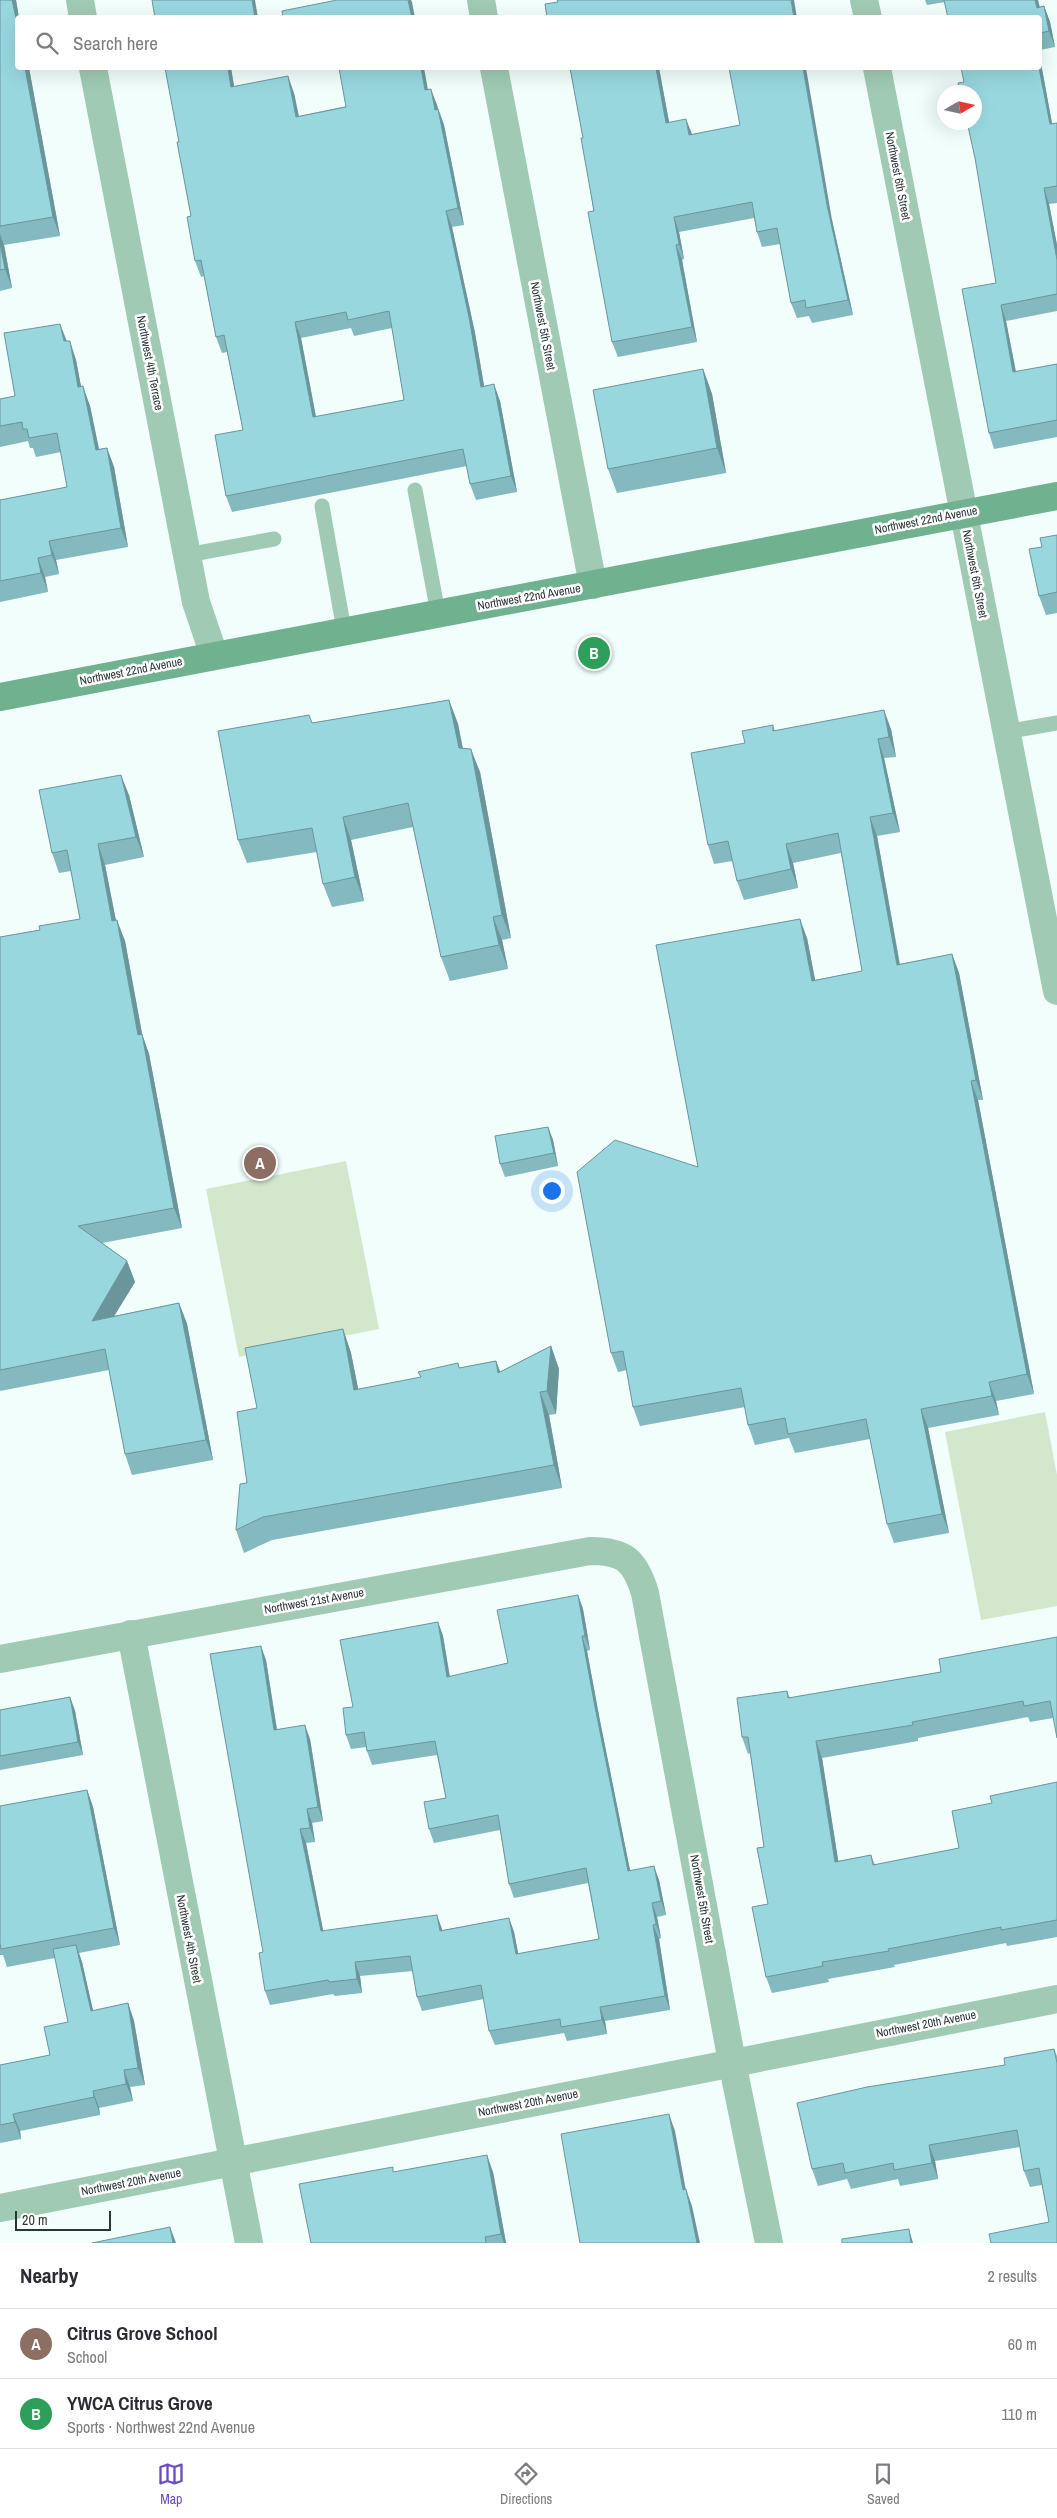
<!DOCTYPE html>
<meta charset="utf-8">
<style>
:root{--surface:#fff;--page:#f2f2f3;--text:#2b2b33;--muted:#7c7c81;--line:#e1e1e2;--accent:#6b4cc5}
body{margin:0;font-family:"Archivo Narrow",sans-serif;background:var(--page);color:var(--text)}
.compass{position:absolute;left:937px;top:85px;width:45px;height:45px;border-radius:50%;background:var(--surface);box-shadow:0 5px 20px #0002;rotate:81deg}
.scale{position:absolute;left:15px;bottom:12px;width:96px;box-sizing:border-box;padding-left:5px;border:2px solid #293734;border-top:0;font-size:14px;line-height:18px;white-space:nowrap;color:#293734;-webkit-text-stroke:4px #fff;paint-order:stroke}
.you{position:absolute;left:551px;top:1190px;width:18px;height:18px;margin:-12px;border:4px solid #fff;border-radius:50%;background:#1a73e8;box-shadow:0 0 0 8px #1a73e833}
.badge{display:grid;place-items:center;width:32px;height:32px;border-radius:50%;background:var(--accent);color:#fff;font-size:16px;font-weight:700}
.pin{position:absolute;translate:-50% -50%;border:2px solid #fff;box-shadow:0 1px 5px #0006}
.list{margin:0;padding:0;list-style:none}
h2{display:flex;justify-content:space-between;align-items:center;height:65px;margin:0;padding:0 20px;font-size:21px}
h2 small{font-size:16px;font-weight:400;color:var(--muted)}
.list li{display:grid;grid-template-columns:32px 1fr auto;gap:15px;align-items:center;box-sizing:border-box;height:70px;padding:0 20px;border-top:1px solid var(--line)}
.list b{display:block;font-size:19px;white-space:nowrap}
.list p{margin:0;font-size:16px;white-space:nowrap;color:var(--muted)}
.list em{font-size:16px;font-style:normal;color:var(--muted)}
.icon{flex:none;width:28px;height:28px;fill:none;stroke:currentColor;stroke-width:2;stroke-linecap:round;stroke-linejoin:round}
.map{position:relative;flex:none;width:1057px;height:2243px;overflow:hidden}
.search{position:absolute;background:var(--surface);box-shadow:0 5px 20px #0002;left:15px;right:15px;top:15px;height:55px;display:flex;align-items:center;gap:12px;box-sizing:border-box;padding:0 18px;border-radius:5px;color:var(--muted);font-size:19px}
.sheet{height:205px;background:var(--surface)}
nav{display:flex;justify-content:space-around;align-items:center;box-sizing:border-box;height:70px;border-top:1px solid var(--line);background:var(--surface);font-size:14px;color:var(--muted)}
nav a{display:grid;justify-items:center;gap:2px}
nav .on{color:var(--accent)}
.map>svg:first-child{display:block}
.green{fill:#d2e7cc}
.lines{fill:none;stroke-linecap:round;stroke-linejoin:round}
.lane{stroke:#a0cab3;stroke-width:15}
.street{stroke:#a0cab3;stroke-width:28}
.secondary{stroke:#70b18f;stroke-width:28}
.wall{fill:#83b9bf;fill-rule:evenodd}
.shaded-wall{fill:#6a969b}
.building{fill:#98d7de;stroke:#6a969b;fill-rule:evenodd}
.labels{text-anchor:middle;stroke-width:5;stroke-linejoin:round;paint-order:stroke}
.street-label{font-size:12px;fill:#293734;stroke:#fff}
</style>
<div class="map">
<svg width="1057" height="2243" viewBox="0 0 1057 2243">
<rect width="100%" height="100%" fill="#f1fefc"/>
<!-- green -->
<g class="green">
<polygon points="346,1161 379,1329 239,1357 206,1189"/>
<polygon points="1045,1412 1057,1475 1057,1606 981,1620 945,1432"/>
</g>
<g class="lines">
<!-- lane -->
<g class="lane">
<polyline points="415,490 438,613"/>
<polyline points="322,506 344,630"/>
<polyline points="187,555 274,539"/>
<polyline points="1006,732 1057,723"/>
</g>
<!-- street -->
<g class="street">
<polyline points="80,0 83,18"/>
<polyline points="481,0 484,18"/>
<polyline points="864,0 868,18"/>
<polyline points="93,68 196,602 214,655"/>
<polyline points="494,68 593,585"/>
<polyline points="877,68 1057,991"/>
<polyline points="131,1634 249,2243"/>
<path d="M0 1659 590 1551C624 1551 635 1560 645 1593L732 2062 769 2243"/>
<polyline points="0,2208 1057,1999"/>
</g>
<!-- secondary -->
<polyline class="secondary" points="0,697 1057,496"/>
</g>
<!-- wall -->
<g class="wall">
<polygon points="0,0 16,0 19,18 18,18 18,68 29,68 60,236 4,245 12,288 0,291"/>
<polygon points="925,0 1038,0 1040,7 1044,6 1050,22 1055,47 1040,50 1040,18 945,2 927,5"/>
<polygon points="1040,58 1052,123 1057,123 1057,203 1049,204 1057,245 1057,311 1006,321 1016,372 1057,364 1057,437 994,449 989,433 996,283 964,82"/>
<path d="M231 68 234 87 294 93 299 116 428 89 437 105 444 125 464 225 452 227 475 333 484 386 500 401 517 492 476 500 470 484 467 466 232 512 226 496 243 430 227 352 222 353 216 337 204 276 201 277 195 261 191 216 179 142ZM351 328 354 336 392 328 404 400 316 417 301 338Z"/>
<polygon points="570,68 659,68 669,122 692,135 832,220 853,315 812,323 809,316 797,318 791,303 780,244 762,247 757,232 754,218 679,232 684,259 682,260 697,342 618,357 612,342 583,138"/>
<polygon points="60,324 67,341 76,360 81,387 90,406 99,449 107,448 114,467 128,547 56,560 59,574 45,577 48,592 0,602 0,500 67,487 61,452 36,457 33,448 30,448 28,441 0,447 0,399 15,396"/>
<polygon points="703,369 712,394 726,473 617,493 608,469"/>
<polygon points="1057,535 1057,613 1046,615 1039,596 1042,547"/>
<polygon points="449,700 458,724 463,748 480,772 511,938 502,940 508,969 450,981 441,957 413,827 351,840 364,901 332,907 323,884 317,852 247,863 238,840 312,723"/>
<polygon points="773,725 775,731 891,729 896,757 884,758 900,832 877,836 900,964 952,954 959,973 983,1100 978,1100 1034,1394 996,1401 999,1415 928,1428 949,1533 894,1543 887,1524 870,1439 795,1453 789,1438 755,1445 748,1425 745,1407 640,1426 633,1407 627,1370 618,1372 611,1353 807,938 815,980 862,971 841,853 793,863 798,888 744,900 737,881 733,861 714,864 708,845 745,743"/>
<polygon points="129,795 144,857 105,865 116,921 125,941 142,1034 149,1054 182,1228 102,1243 127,1261 135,1282 114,1316 179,1303 187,1324 213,1460 132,1475 125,1454 109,1370 0,1391 0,937 40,930 80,919 71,871 59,873 52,853"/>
<polygon points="548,1127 553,1140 558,1166 505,1177 500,1164"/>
<polygon points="343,1329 351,1353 358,1389 420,1378 460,1368 496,1361 500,1372 551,1346 559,1369 556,1414 549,1415 562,1488 272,1540 244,1553 236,1530 247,1483 257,1408"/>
<polygon points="578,1595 583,1609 590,1650 587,1651 600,1721 630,1871 659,1880 666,1915 657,1917 661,1938 659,1939 670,2010 605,2021 607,2034 567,2041 564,2033 495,2045 489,2031 484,1999 422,2011 417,1997 413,1971 360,1976 362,1993 335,1996 333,1994 270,2005 265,1991 263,1952 266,1660 277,1729 310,1739 323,1821 312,1823 315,1842 306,1843 323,1931 443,1930 509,1918 514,1932 518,1954 599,1939 588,1883 514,1898 509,1884 500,1830 434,1843 429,1829 446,1798 437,1755 372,1765 367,1751 366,1747 351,1749 346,1735 353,1707 438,1622 443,1636 450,1677 508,1663"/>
<polygon points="1057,1637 1053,1718 1030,1722 1028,1717 918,1738 918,1741 822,1758 838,1861 871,1855 875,1865 959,1848 992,1803 1057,1782 1057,1937 1007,1946 1006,1943 894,1965 895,1967 828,1979 829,1982 772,1993 766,1977 768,1904 764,1847 750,1753 748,1754 742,1737 787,1691 790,1698 941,1672"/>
<polygon points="70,1697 75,1711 83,1755 0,1770 0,1710"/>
<polygon points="87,1790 93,1807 120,1945 79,1953 82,1962 93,2011 128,2003 134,2021 145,2085 130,2087 133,2101 99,2108 100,2115 20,2131 21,2139 0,2143 0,2065 50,2055 68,2022 55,1958 7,1967 3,1955 0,1955 0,1806"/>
<polygon points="1054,2049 1057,2056 1057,2243 1049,2222 1042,2185 1030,2187 1024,2171 1020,2147 935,2161 938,2179 900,2186 898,2179 851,2189 847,2179 818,2186 812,2169 1005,2065"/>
<polygon points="394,2172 493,2172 506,2243 311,2243"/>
</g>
<!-- shaded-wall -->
<g class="shaded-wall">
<polygon points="12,0 16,0 19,18 18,18 18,27"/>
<polygon points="252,0 255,0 258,18 255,18"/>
<polygon points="408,0 411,0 412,2 415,18 412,18"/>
<polygon points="791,0 794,0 797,18 794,18"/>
<polygon points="1035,0 1038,0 1043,24 1037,8"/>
<polygon points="1044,6 1050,22 1055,47 1049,31"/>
<polygon points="1040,58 1055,140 1050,124 1039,68 1040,68"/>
<polygon points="25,68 29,68 60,236 53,217"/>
<polygon points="228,68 231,68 237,103 231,87"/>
<polygon points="421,68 424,68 431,106 425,90"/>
<polygon points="656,68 659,68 672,138 666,123"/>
<polygon points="803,68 806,68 832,220 853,315 848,300 827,205"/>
<polygon points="288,76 294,93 302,133 296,117"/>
<polygon points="431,89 437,105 441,126 435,110"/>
<polygon points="438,109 444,125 464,225 458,208"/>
<polygon points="686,119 692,134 689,135"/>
<polygon points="1044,188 1049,204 1057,245 1057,260"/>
<polygon points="446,211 452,227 475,333 487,403 481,387"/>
<polygon points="674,217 679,232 684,259 679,244"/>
<polygon points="0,234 4,245 12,288 5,269 0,243"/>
<polygon points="676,245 682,260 697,342 692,327"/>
<polygon points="1001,305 1006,321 1019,388 1013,372"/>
<polygon points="295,322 301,338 319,433 313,417"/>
<polygon points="60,324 67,343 64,341"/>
<polygon points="70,341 76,360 85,407 78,387"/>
<polygon points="703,369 712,394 726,473 717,448"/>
<polygon points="494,384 500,401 517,492 511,476"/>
<polygon points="83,386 90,406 103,469 96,450"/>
<polygon points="107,448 114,467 128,547 121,528"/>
<polygon points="49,541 56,560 59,574 52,555"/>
<polygon points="38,558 45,577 48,592 41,573"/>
<polygon points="449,700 458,724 467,772 459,748"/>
<polygon points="884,710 891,729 896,757 889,737"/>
<polygon points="878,739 884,758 900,832 893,813"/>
<polygon points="471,749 480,772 511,938 502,915"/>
<polygon points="121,775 129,795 144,857 136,837"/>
<polygon points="343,817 351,840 364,901 355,877"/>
<polygon points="870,817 877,836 903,984 897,965"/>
<polygon points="98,844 105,865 120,941 112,921"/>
<polygon points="786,844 793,863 798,888 791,869"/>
<polygon points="493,917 502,940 508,969 499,945"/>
<polygon points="800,919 807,938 819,1000 812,981"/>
<polygon points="117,920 125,941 146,1055 138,1035"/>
<polygon points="952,954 959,973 983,1100 976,1080"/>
<polygon points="142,1034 149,1054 182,1228 174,1208"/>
<polygon points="971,1081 978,1100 1034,1394 1027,1374"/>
<polygon points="548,1127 553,1140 558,1166 554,1153"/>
<polygon points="127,1261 135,1282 99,1341 92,1321"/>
<polygon points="179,1303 187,1324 213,1460 206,1440"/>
<polygon points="343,1329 351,1353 363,1413 354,1390"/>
<polygon points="551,1346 559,1369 556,1414 547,1391"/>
<polygon points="496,1361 505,1384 498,1373"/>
<polygon points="989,1382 996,1401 999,1415 992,1396"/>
<polygon points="540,1392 549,1415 562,1488 554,1465"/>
<polygon points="921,1409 928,1428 949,1533 942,1514"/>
<polygon points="578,1595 583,1609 590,1650 585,1636"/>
<polygon points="438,1622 443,1636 452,1691 447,1677"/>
<polygon points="582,1636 587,1651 600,1721 633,1885 628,1871 595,1707"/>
<polygon points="261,1646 266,1660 279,1744 274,1730"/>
<polygon points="70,1697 75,1711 83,1755 78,1742"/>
<polygon points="305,1725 310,1739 323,1821 318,1807"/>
<polygon points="816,1741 822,1758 841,1878 835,1862"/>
<polygon points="87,1790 93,1807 120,1945 114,1928"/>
<polygon points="307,1809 312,1823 315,1842 310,1828"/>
<polygon points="300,1829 306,1843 326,1945 321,1931"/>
<polygon points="654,1866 659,1880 666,1915 661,1901"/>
<polygon points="652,1903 657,1917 661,1938 656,1924"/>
<polygon points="437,1915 442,1929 445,1945 440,1931"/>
<polygon points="509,1918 514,1932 521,1968 516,1954"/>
<polygon points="653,1925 659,1939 670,2010 665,1996"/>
<polygon points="76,1945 82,1962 97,2028 91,2011"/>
<polygon points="355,1962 360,1976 362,1993 357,1979"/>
<polygon points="128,2003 134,2021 145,2085 138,2068"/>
<polygon points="600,2007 605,2021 607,2034 602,2020"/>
<polygon points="124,2070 130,2087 133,2101 126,2084"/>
<polygon points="93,2091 99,2108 100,2115 94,2097"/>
<polygon points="13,2114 20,2131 21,2139 15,2122"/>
<polygon points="669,2114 675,2131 689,2207 683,2190"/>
<polygon points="929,2145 935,2161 938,2179 932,2163"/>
<polygon points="487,2155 493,2172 506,2243 504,2243 501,2234"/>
<polygon points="686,2189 692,2206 700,2243 697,2243"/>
<polygon points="170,2227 176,2243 173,2243"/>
<polygon points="909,2229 913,2243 911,2243"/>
</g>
<!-- building -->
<g class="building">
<polygon points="0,0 12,0 18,27 18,68 25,68 53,217 0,226"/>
<polygon points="152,0 252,0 255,18 155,18"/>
<polygon points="337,0 408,0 412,18 283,18 282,11"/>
<polygon points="557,0 791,0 794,18 547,18 545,4 558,2"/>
<polygon points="944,0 1035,0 1037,8 1044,6 1049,31 1040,33 1040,18 948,18"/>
<path d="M165 68H228L231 87 288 76 296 117 346 107 339 68H421L425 90 431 89 435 110 438 109 458 208 446 211 469 317 481 387 494 384 511 476 470 484 463 449 226 496 215 435 243 430 224 335 216 337 201 260 195 261 187 217 191 216 177 142H179ZM389 311 404 400 313 417 295 322 346 312 348 320Z"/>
<polygon points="570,68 656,68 666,123 686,119 689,135 740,125 729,68 803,68 827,205 848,300 806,308 805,300 791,303 777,228 757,232 752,202 674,217 679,244 676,245 692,327 612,342 588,212 594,211 581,138 583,138"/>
<polygon points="961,68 1039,68 1050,124 1057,123 1057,186 1044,188 1057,260 1057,294 1001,305 1013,372 1057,364 1057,420 989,433 962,289 996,283 975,158 967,122 974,122 974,92 960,92 958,83 964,82"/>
<polygon points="0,243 5,269 0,270"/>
<polygon points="60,324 64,341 70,341 78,387 83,386 96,450 107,448 121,528 49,541 52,555 38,558 41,573 0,581 0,500 67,487 57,433 29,438 27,429 23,429 22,422 0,426 0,399 15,396 4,333"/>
<polygon points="703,369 717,448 608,469 593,390"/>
<polygon points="1057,535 1057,592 1039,596 1029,549 1042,547 1040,538"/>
<polygon points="449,700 459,748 471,749 502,915 493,917 499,945 441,957 408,803 343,817 355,877 323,884 312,828 238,840 218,731 309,715 312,723"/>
<polygon points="884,710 889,737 878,739 893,813 870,817 897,965 952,954 976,1080 971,1081 1027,1374 989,1382 992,1396 921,1409 942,1514 887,1524 866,1419 788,1434 785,1418 748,1425 741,1388 633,1407 623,1351 611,1353 577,1172 615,1140 698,1167 656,945 800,919 812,981 862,971 838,833 786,844 791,869 737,881 728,841 708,845 691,753 745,743 742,731 773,725 773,731"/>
<polygon points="121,775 136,837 98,844 112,921 117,920 138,1035 142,1034 174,1208 78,1226 127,1261 92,1321 179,1303 206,1440 125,1454 105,1349 0,1370 0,937 40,930 39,926 80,919 67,850 52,853 39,790"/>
<polygon points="548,1127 554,1153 500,1164 495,1136"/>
<polygon points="343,1329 354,1390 421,1377 418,1372 458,1363 459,1368 496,1361 498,1373 551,1346 547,1391 540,1392 554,1465 263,1517 236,1530 240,1484 247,1483 237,1412 257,1408 245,1348"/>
<polygon points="578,1595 585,1636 582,1636 595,1707 628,1871 654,1866 661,1901 652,1903 656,1924 653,1925 665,1996 600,2007 602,2020 561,2027 560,2019 489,2031 481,1985 417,1997 410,1956 355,1962 357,1979 329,1982 328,1980 265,1991 259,1953 263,1952 210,1654 261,1646 274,1730 305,1725 318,1807 307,1809 310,1828 300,1829 321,1931 437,1915 440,1931 509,1918 516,1954 599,1939 586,1868 509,1884 498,1815 429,1829 424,1802 446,1798 435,1741 367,1751 364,1732 346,1735 343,1708 353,1707 340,1640 438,1622 447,1677 508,1663 497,1610"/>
<polygon points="1057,1637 1057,1738 1050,1701 1024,1706 1023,1701 912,1722 913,1725 816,1741 835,1862 871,1855 873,1865 959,1848 952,1811 992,1803 990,1796 1057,1782 1057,1920 1001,1930 1001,1927 888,1949 889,1951 822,1962 823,1966 766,1977 752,1907 768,1904 757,1848 764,1847 748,1737 742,1737 737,1698 787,1691 788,1698 941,1672 939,1659"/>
<polygon points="70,1697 78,1742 0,1756 0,1710"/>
<polygon points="87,1790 114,1928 1,1949 0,1943 0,1806"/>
<polygon points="76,1945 91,2011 128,2003 138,2068 124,2070 126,2084 93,2091 94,2097 13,2114 15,2122 0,2125 0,2065 50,2055 44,2027 68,2022 53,1949"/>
<polygon points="1054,2049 1057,2063 1057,2243 991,2243 989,2234 1049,2222 1039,2168 1024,2171 1017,2130 929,2145 932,2163 894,2170 893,2163 845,2173 843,2163 812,2169 797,2103 867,2087 1005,2065 1004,2058"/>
<polygon points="669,2114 683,2190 686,2189 697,2243 580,2243 561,2134"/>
<polygon points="487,2155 501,2234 485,2237 486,2243 311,2243 299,2184 393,2167 393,2172"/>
<polygon points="170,2227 173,2243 92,2243"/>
<polygon points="909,2229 911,2243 842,2243 842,2239"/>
</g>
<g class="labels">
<!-- street labels -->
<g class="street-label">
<text transform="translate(898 176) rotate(79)" y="4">Northwest 6th Street</text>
<text transform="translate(543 326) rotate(79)" y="4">Northwest 5th Street</text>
<text transform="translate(150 363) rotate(79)" y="4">Northwest 4th Terrace</text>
<text transform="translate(926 520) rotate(-11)" y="4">Northwest 22nd Avenue</text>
<text transform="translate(975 574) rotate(79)" y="4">Northwest 6th Street</text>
<text transform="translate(529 597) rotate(-10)" y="4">Northwest 22nd Avenue</text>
<text transform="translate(131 671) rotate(-11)" y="4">Northwest 22nd Avenue</text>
<text transform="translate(314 1601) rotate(-10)" y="4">Northwest 21st Avenue</text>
<text transform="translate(702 1899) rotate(80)" y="4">Northwest 5th Street</text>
<text transform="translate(189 1939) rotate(79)" y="4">Northwest 4th Street</text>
<text transform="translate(926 2024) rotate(-11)" y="4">Northwest 20th Avenue</text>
<text transform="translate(528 2103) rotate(-11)" y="4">Northwest 20th Avenue</text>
<text transform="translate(131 2182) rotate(-11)" y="4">Northwest 20th Avenue</text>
</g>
</g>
</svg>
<svg class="compass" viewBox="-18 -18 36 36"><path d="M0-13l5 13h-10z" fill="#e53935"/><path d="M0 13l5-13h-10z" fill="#7c7c81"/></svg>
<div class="scale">20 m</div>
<div class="you"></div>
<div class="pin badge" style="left:260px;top:1163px;background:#8d6e63">A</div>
<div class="pin badge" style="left:594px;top:653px;background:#2e9e5b">B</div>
<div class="search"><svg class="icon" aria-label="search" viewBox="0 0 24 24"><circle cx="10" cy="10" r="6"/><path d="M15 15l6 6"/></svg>Search here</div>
</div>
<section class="sheet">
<h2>Nearby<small>2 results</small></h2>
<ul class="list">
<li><span class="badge" style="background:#8d6e63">A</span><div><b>Citrus Grove School</b><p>School</p></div><em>60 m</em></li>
<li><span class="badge" style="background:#2e9e5b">B</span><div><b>YWCA Citrus Grove</b><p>Sports · Northwest 22nd Avenue</p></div><em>110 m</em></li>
</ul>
</section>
<nav>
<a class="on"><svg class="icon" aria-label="map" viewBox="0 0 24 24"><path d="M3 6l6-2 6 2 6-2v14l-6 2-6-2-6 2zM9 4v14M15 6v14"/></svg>Map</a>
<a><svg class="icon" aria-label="directions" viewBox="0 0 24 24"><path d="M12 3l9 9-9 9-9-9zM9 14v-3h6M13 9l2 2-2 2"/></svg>Directions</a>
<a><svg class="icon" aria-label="saved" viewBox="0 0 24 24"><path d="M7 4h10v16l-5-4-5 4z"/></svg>Saved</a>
</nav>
